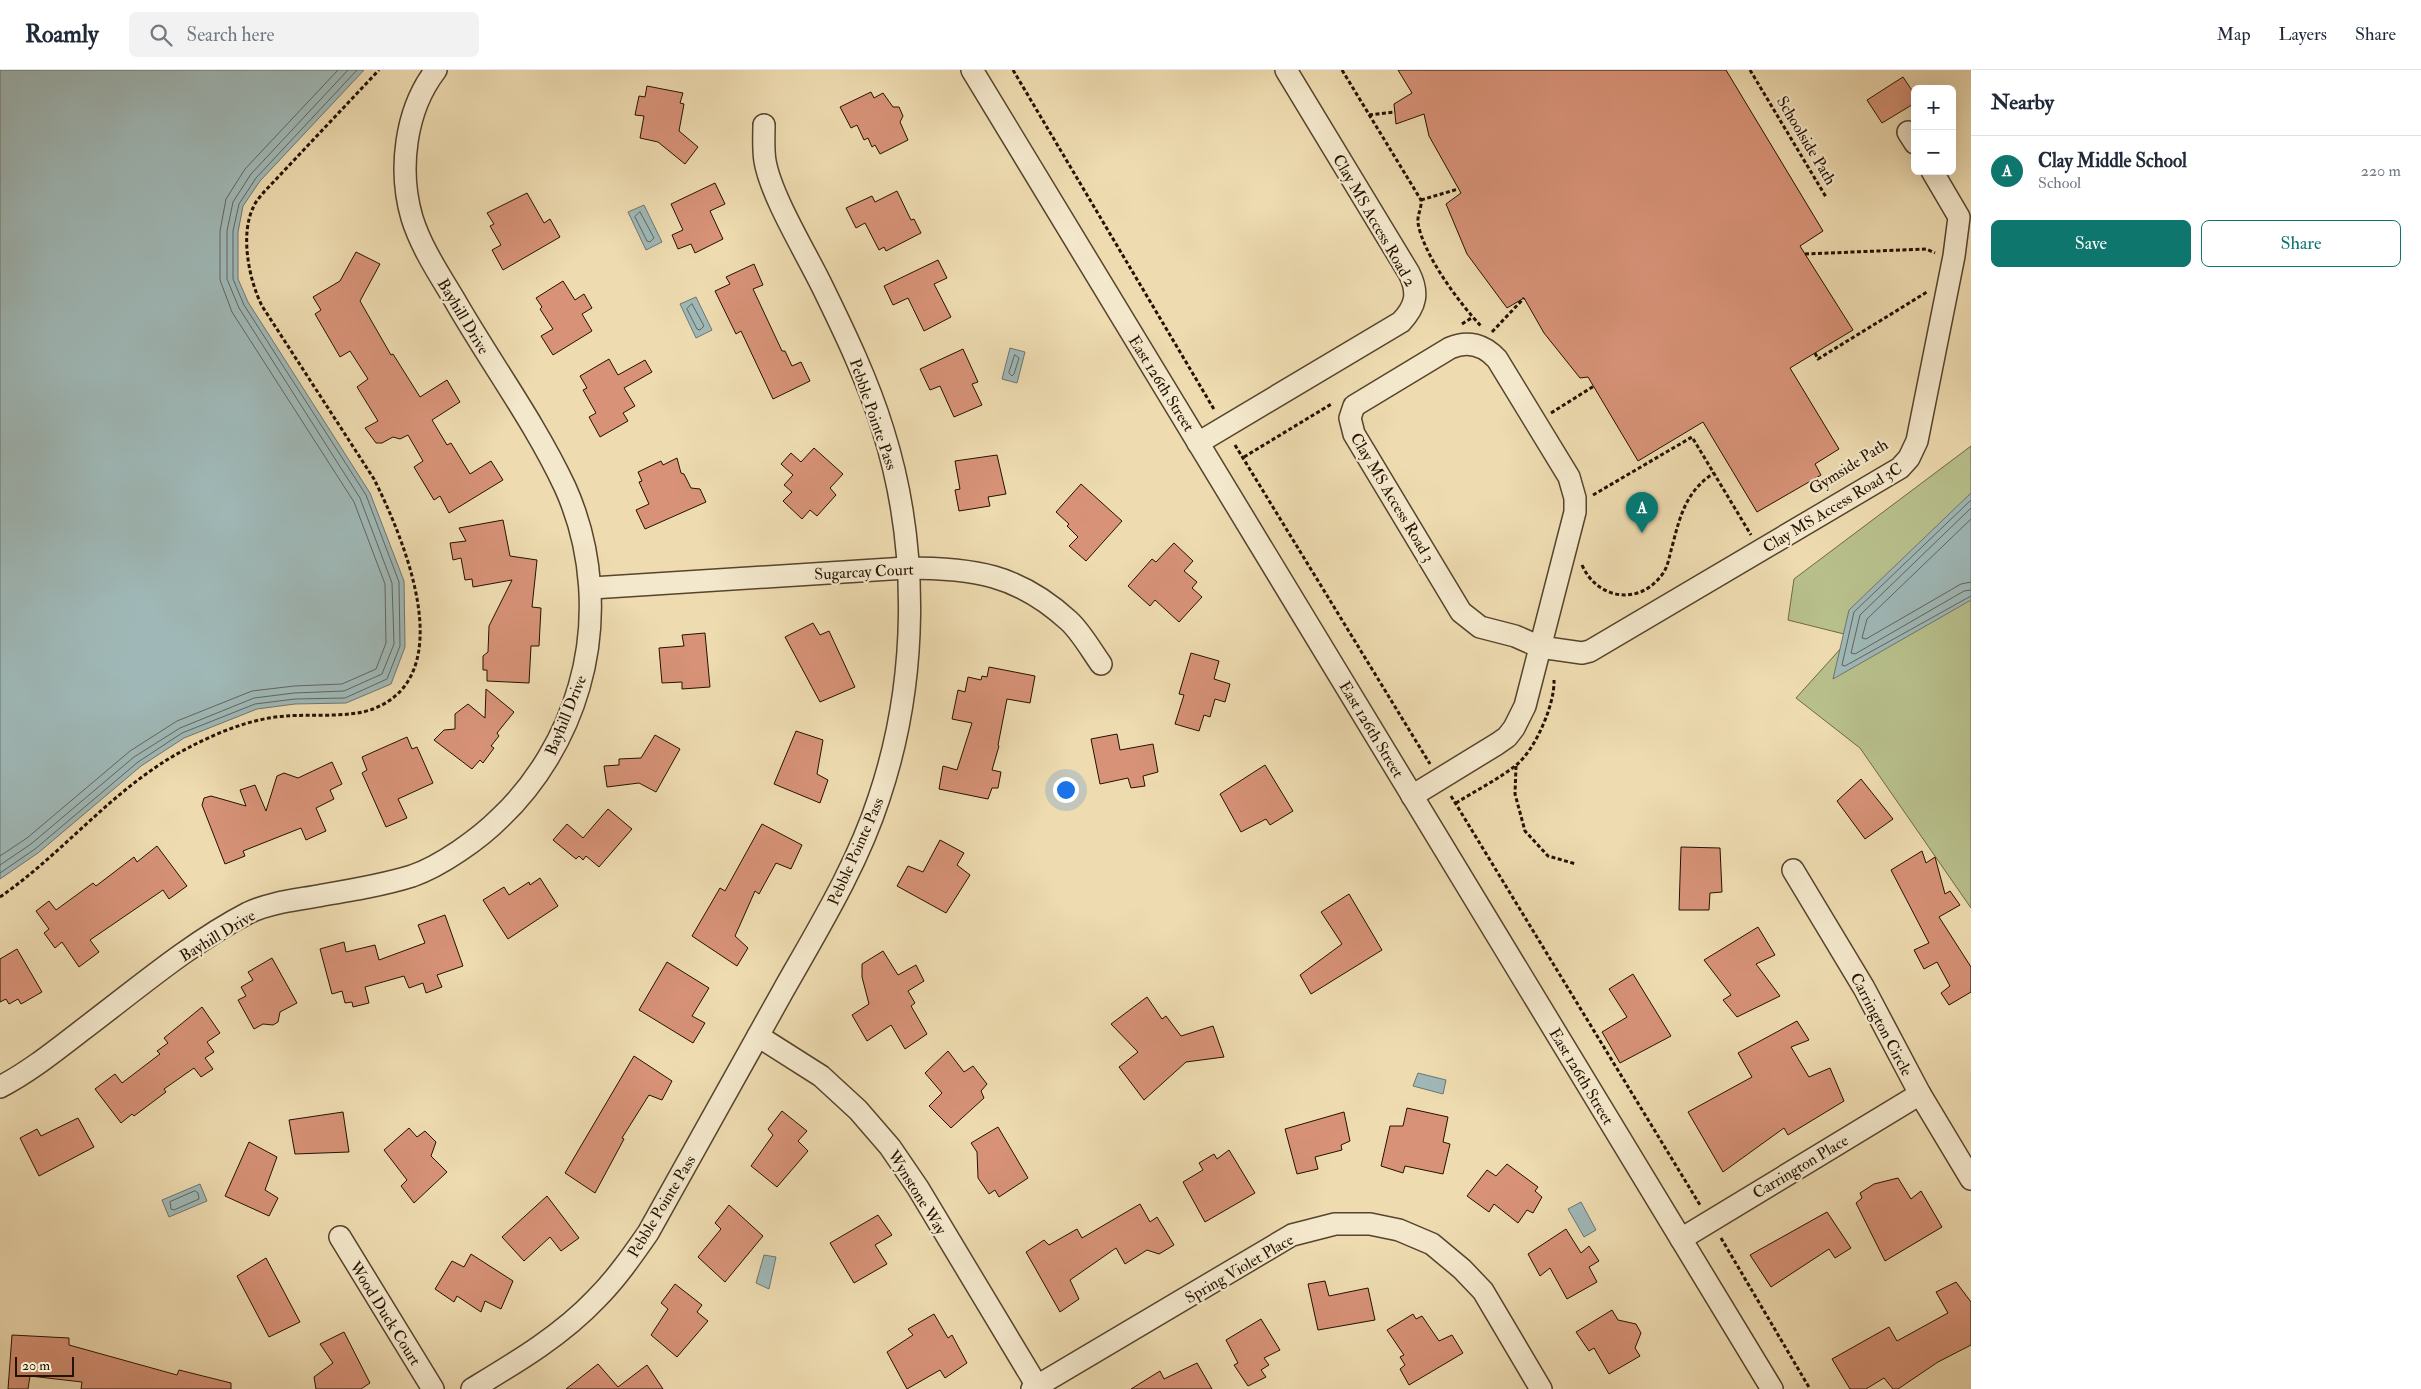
<!DOCTYPE html>
<meta charset="utf-8">
<style>
:root{--surface:#fff;--page:#f2f2f3;--text:#1f2937;--muted:#747a83;--line:#e0e1e3;--accent:#0f766e}
body{margin:0;font-family:"IM FELL Double Pica",serif;background:var(--page);color:var(--text)}
.controls{position:absolute;right:15px;top:15px;display:grid;overflow:hidden;border-radius:8px;box-shadow:0 5px 20px #0002}
.controls button{width:45px;height:45px;display:grid;place-items:center;padding:0;border:0;border-bottom:1px solid var(--line);background:var(--surface);color:var(--text);font:25px sans-serif}
.scale{position:absolute;left:15px;bottom:12px;width:59px;box-sizing:border-box;padding-left:5px;border:2px solid #241100;border-top:0;font-size:14px;line-height:18px;white-space:nowrap;color:#241100;-webkit-text-stroke:4px #f4e8cc;paint-order:stroke}
.you{position:absolute;left:1065px;top:719px;width:18px;height:18px;margin:-12px;border:4px solid #fff;border-radius:50%;background:#1a73e8;box-shadow:0 0 0 8px #1a73e833}
.badge{display:grid;place-items:center;width:32px;height:32px;border-radius:50%;background:var(--accent);color:#fff;font-size:16px;font-weight:700}
.pin{position:absolute;translate:-50% -41px;filter:drop-shadow(0 1px 2px #0008)}
.pin::after{content:'';position:absolute;top:26px;width:18px;height:15px;background:inherit;clip-path:polygon(0 0,100% 0,50% 100%)}
.list{margin:0;padding:0;list-style:none}
h2{display:flex;justify-content:space-between;align-items:center;height:65px;margin:0;padding:0 20px;font-size:21px}
h2 small{font-size:16px;font-weight:400;color:var(--muted)}
.list li{display:grid;grid-template-columns:32px 1fr auto;gap:15px;align-items:center;box-sizing:border-box;height:70px;padding:0 20px;border-top:1px solid var(--line)}
.list b{display:block;font-size:19px;white-space:nowrap}
.list p{margin:0;font-size:16px;white-space:nowrap;color:var(--muted)}
.list em{font-size:16px;font-style:normal;color:var(--muted)}
.actions{display:flex;gap:10px;padding:15px 20px}
.actions a{flex:1;padding:11px 0;border:1px solid var(--accent);border-radius:8px;text-align:center;font-size:18px;color:var(--accent)}
.actions .main{background:var(--accent);color:#fff}
.icon{flex:none;width:28px;height:28px;fill:none;stroke:currentColor;stroke-width:2;stroke-linecap:round;stroke-linejoin:round}
.map{position:relative;flex:none;width:1971px;height:1319px;overflow:hidden}
header{display:flex;align-items:center;gap:30px;box-sizing:border-box;height:70px;padding:0 25px;background:var(--surface);border-bottom:1px solid var(--line)}
header strong{font-size:24px}
nav{display:flex;gap:28px;margin-inline-start:auto;font-size:18px}
.search{width:350px;height:45px;background:var(--page);display:flex;align-items:center;gap:12px;box-sizing:border-box;padding:0 18px;border-radius:8px;color:var(--muted);font-size:19px}
main{display:flex}
aside{flex:1;background:var(--surface)}
.map>svg:first-child{display:block}
.green{fill:#b8c08c;stroke:#6e6846}
.water{fill:#9fb8b7;stroke:#6e756e}
.lines{fill:none;stroke-linecap:round;stroke-linejoin:round}
.shore{stroke:#62645c;stroke-width:1}
.building{fill:#d79277;stroke:#241100}
.minor-casing{stroke:#56442c;stroke-width:24}
.path{stroke:#241100;stroke-width:3;stroke-dasharray:4 2.5;stroke-linecap:butt}
.minor{stroke:#f4e8cc;stroke-width:21}
.labels{text-anchor:middle;stroke-width:4.5;stroke-linejoin:round;paint-order:stroke}
.street-label{font-size:16px;fill:#241100;stroke:#f4e8cc}
</style>
<header>
<strong>Roamly</strong>
<div class="search"><svg class="icon" aria-label="search" viewBox="0 0 24 24"><circle cx="10" cy="10" r="6"/><path d="M15 15l6 6"/></svg>Search here</div>
<nav><a>Map</a><a>Layers</a><a>Share</a></nav>
</header>
<main>
<div class="map">
<svg width="1971" height="1319" viewBox="0 0 1971 1319">
<rect width="100%" height="100%" fill="#eedbb0"/>
<filter id="stains"><feTurbulence type="fractalNoise" baseFrequency=".004" numOctaves="4"/><feColorMatrix values="0 0 0 0 .2 0 0 0 0 .09 0 0 0 0 .02 0 0 0 .5 -.17"/></filter>
<radialGradient id="worn" r=".72"><stop offset=".6" stop-color="#630" stop-opacity="0"/><stop offset="1" stop-color="#630" stop-opacity=".3"/></radialGradient>
<!-- green -->
<polygon class="green" points="1971,376 1971,838 1860,678 1796,628 1852,566 1788,550 1794,509"/>
<!-- water -->
<g class="water">
<polygon points="0,0 364,0 260,111 243,136 238,162 238,209 248,232 370,423 404,511 405,577 391,614 346,633 295,634 257,639 184,668 141,696 38,783 0,809"/>
<polygon points="644,135 662,172 646,180 628,142"/>
<polygon points="696,227 712,260 696,268 680,234"/>
<polygon points="1010,278 1025,282 1017,313 1002,309"/>
<polygon points="1971,423 1971,530 1833,609 1849,540"/>
<polygon points="1418,1003 1446,1010 1443,1024 1413,1016"/>
<polygon points="200,1114 207,1131 169,1147 162,1130"/>
<polygon points="1581,1132 1596,1160 1584,1167 1568,1139"/>
<polygon points="764,1185 776,1187 769,1219 756,1213"/>
</g>
<g class="lines">
<!-- shore -->
<g class="shore">
<polygon points="640,142 654,168 650,172 647,171 635,147"/>
<polygon points="692,234 704,256 700,260 697,259 687,239"/>
<polygon points="1015,285 1019,288 1014,304 1012,306 1009,303"/>
<polyline points="1971,430 1854,542 1842,595 1845,596 1971,526"/>
<polyline points="1971,438 1860,545 1851,583 1855,584 1964,521 1971,520"/>
<polyline points="1971,449 1867,549 1862,568 1866,569 1961,514 1971,512"/>
<polyline points="0,786 27,768 130,681 177,651 252,621 294,616 342,614 376,599 386,573 385,514 354,432 232,242 220,210 220,161 226,129 245,99 338,0"/>
<polyline points="0,795 31,774 134,687 180,658 254,628 294,623 344,621 382,604 394,574 392,513 360,428 239,238 227,209 227,161 233,132 251,104 348,0"/>
<polyline points="0,803 35,779 138,692 182,663 255,634 295,629 345,628 387,609 400,576 399,512 366,425 244,235 233,209 233,161 239,134 256,108 357,0"/>
<polygon points="195,1121 198,1123 199,1129 174,1140 171,1139 170,1132"/>
</g>
</g>
<!-- building -->
<g class="building">
<polygon points="1398,0 1726,0 1823,161 1800,176 1853,260 1790,298 1839,379 1815,394 1821,405 1757,442 1703,352 1638,391 1588,307 1580,308 1544,263 1524,228 1507,238 1467,184 1446,134 1461,123 1429,66 1424,44 1396,54 1394,34 1412,23"/>
<polygon points="1903,7 1915,25 1915,33 1882,53 1867,30"/>
<polygon points="647,16 683,23 680,33 684,34 679,61 698,77 685,94 658,72 640,68 644,46 635,45 639,26 645,27"/>
<polygon points="871,22 874,28 883,23 893,37 899,37 903,46 900,52 908,70 880,84 875,75 872,77 868,68 864,70 857,55 851,58 840,37"/>
<polygon points="715,113 725,134 710,141 723,169 695,183 691,174 678,179 672,165 683,160 671,134"/>
<polygon points="897,121 911,150 914,149 921,163 886,181 884,177 879,180 865,153 856,158 846,138 872,126 875,132"/>
<polygon points="527,123 544,153 550,149 560,167 503,200 492,180 501,175 490,156 494,154 487,143"/>
<polygon points="356,182 380,194 360,231 391,285 393,284 420,327 447,310 460,332 432,350 447,375 451,373 470,404 491,391 503,410 449,443 440,426 434,430 414,397 423,391 408,365 400,369 393,367 382,373 376,373 365,358 378,351 357,317 368,309 350,281 340,287 315,244 321,240 313,227 340,211"/>
<polygon points="938,190 947,208 934,214 951,247 924,261 908,228 893,235 884,216"/>
<polygon points="754,194 763,215 753,219 782,281 785,281 792,296 801,292 810,311 773,329 741,261 736,264 715,221 730,214 726,207"/>
<polygon points="563,211 575,230 584,224 592,238 582,244 592,261 553,285 541,266 553,259 540,239 542,237 536,228"/>
<polygon points="963,279 978,312 972,314 982,335 954,347 940,316 930,320 920,299"/>
<polygon points="609,289 618,305 645,290 652,302 624,318 635,336 623,343 628,351 600,367 589,347 596,343 583,320 587,318 580,306"/>
<polygon points="814,378 843,404 830,418 836,425 817,446 810,440 802,449 783,431 792,422 784,415 793,405 781,394 791,383 801,392"/>
<polygon points="997,385 1006,424 988,427 990,436 959,441 955,420 960,419 955,391"/>
<polygon points="677,388 681,403 684,404 691,418 700,419 706,432 645,459 636,440 649,434 639,412 642,411 638,402 661,391 663,395"/>
<polygon points="1081,414 1122,451 1086,491 1069,476 1078,467 1067,456 1069,454 1056,442"/>
<polygon points="503,450 510,486 537,490 532,537 541,538 539,576 531,576 529,613 487,611 487,600 483,600 483,586 488,582 489,556 512,510 473,517 472,509 465,510 461,488 453,490 450,473 466,471 459,458"/>
<polygon points="1174,473 1193,491 1184,501 1197,512 1192,518 1202,527 1179,552 1155,530 1150,536 1128,516 1152,489 1156,492"/>
<polygon points="813,553 820,565 829,561 855,617 820,632 785,567"/>
<polygon points="705,563 710,617 682,619 682,612 662,613 659,578 684,576 682,565"/>
<polygon points="1191,583 1219,591 1214,609 1230,614 1225,632 1215,629 1210,647 1204,645 1199,661 1175,654 1184,625 1179,624"/>
<polygon points="989,597 1035,606 1030,633 1007,629 998,675 999,676 992,700 1001,702 998,718 992,718 988,729 939,719 943,696 957,700 972,653 952,649 958,620 965,622 968,607 981,610 982,606 987,607"/>
<polygon points="486,619 514,642 497,663 499,666 491,676 494,678 483,693 480,690 472,699 434,670 444,660 455,659 455,644 468,634 485,648"/>
<polygon points="796,661 823,670 817,704 828,710 820,733 774,714"/>
<polygon points="1117,664 1120,680 1153,674 1158,702 1143,706 1145,716 1131,718 1128,708 1100,714 1091,669"/>
<polygon points="655,665 680,679 656,722 639,713 607,717 604,696 619,695 619,689 641,688"/>
<polygon points="407,667 412,679 417,677 433,713 398,729 407,748 386,757 362,703 367,700 362,687"/>
<polygon points="332,692 342,714 330,720 334,729 316,738 326,761 306,770 301,758 243,781 245,786 225,794 202,735 204,728 211,726 246,736 240,720 255,715 266,741 277,706 284,703 298,708"/>
<polygon points="1265,695 1293,741 1270,755 1266,749 1241,762 1220,724"/>
<polygon points="1861,709 1893,749 1865,769 1837,731"/>
<polygon points="608,739 632,759 599,797 586,786 583,790 579,786 576,789 553,770 567,754 583,768"/>
<polygon points="762,754 802,775 791,799 776,793 759,824 755,821 735,866 748,878 737,896 692,866 720,818 725,821"/>
<polygon points="940,770 964,783 957,795 970,805 946,843 897,816 908,796 923,802"/>
<polygon points="157,776 187,816 169,829 163,820 90,870 99,882 79,897 62,872 55,878 44,863 49,859 36,841 49,831 56,840 93,813 96,816 134,787 137,792"/>
<polygon points="1681,777 1720,778 1722,822 1710,823 1709,840 1679,840"/>
<polygon points="1922,781 1926,793 1935,787 1945,824 1950,821 1960,835 1939,847 1971,897 1971,922 1949,935 1941,923 1950,916 1937,892 1924,899 1914,880 1929,873 1891,800"/>
<polygon points="540,808 558,836 508,869 483,830 504,817 509,825 529,812 530,815"/>
<polygon points="1349,824 1382,880 1311,924 1300,905 1342,874 1321,842"/>
<polygon points="445,845 463,896 437,905 442,917 426,923 423,913 409,918 404,906 365,917 369,933 353,937 352,932 345,933 342,921 332,924 320,879 344,872 346,882 375,875 379,890 425,873 418,855"/>
<polygon points="1758,857 1775,885 1756,894 1780,926 1737,947 1723,930 1731,925 1704,890"/>
<polygon points="17,879 42,922 21,934 18,929 9,934 6,929 0,932 0,889"/>
<polygon points="883,881 898,905 916,895 924,911 908,921 915,933 911,936 927,964 905,979 891,955 867,971 852,945 869,934 862,907 862,894"/>
<polygon points="272,888 297,933 280,942 278,952 273,955 263,954 254,959 238,930 246,926 241,917 253,910 248,902"/>
<polygon points="667,892 709,918 692,946 705,953 693,973 639,940"/>
<polygon points="1633,904 1671,966 1620,993 1602,962 1627,947 1609,919"/>
<polygon points="1147,927 1162,949 1166,946 1181,966 1213,956 1224,987 1186,992 1144,1030 1119,997 1138,982 1111,954"/>
<polygon points="202,937 220,963 207,972 214,982 205,988 213,999 201,1007 194,998 164,1019 166,1022 134,1046 132,1044 121,1053 95,1019 115,1004 122,1013 160,984 157,981 168,973 164,968"/>
<polygon points="1797,951 1809,970 1791,977 1809,1007 1830,998 1844,1031 1788,1065 1784,1058 1723,1102 1688,1042 1752,1007 1738,983"/>
<polygon points="948,981 964,1002 973,996 987,1014 981,1021 984,1028 951,1058 929,1036 942,1023 925,1003"/>
<polygon points="634,986 672,1011 662,1030 649,1025 622,1068 624,1069 595,1123 565,1103"/>
<polygon points="1407,1038 1448,1047 1443,1072 1450,1074 1443,1104 1405,1096 1403,1103 1381,1096 1390,1056 1403,1056"/>
<polygon points="782,1041 807,1061 798,1071 808,1081 777,1117 751,1096 773,1065 768,1059"/>
<polygon points="343,1042 349,1082 295,1084 289,1050"/>
<polygon points="1344,1042 1350,1071 1341,1075 1342,1080 1315,1087 1318,1099 1297,1104 1285,1059"/>
<polygon points="78,1048 94,1077 39,1106 20,1068 37,1059 41,1066"/>
<polygon points="998,1057 1028,1108 999,1127 995,1120 989,1124 978,1108 977,1082 971,1073"/>
<polygon points="409,1058 417,1067 425,1061 436,1072 431,1086 447,1102 414,1133 401,1116 407,1110 384,1080"/>
<polygon points="249,1072 277,1087 265,1120 278,1128 269,1146 225,1126"/>
<polygon points="1229,1080 1255,1123 1205,1152 1183,1112 1203,1100 1199,1093 1214,1084 1217,1089"/>
<polygon points="1507,1094 1538,1117 1535,1121 1542,1127 1533,1143 1527,1140 1518,1153 1494,1134 1489,1142 1467,1126 1487,1100 1496,1106"/>
<polygon points="1898,1108 1911,1129 1921,1121 1942,1157 1885,1191 1856,1133 1862,1128 1860,1123 1874,1114"/>
<polygon points="547,1126 579,1168 561,1181 550,1167 524,1191 502,1167"/>
<polygon points="1140,1134 1150,1152 1157,1147 1174,1175 1159,1184 1147,1180 1125,1194 1116,1178 1070,1210 1079,1229 1060,1242 1026,1182 1044,1170 1049,1175 1077,1159 1082,1168"/>
<polygon points="729,1135 763,1166 725,1212 698,1187 721,1159 715,1153"/>
<polygon points="1827,1142 1851,1178 1835,1188 1829,1179 1771,1217 1750,1185"/>
<polygon points="878,1145 892,1165 875,1175 887,1194 854,1213 830,1173"/>
<polygon points="1566,1159 1581,1183 1589,1176 1599,1191 1589,1197 1597,1212 1567,1229 1550,1198 1540,1206 1528,1184"/>
<polygon points="471,1184 513,1211 501,1239 485,1231 481,1242 457,1226 454,1232 435,1219 452,1191 464,1197"/>
<polygon points="266,1188 300,1252 269,1267 237,1206"/>
<polygon points="1325,1211 1329,1226 1368,1218 1375,1250 1318,1260 1308,1214"/>
<polygon points="1956,1212 1971,1232 1971,1275 1938,1292 1898,1319 1893,1319 1884,1308 1866,1319 1850,1319 1832,1289 1889,1257 1897,1271 1948,1243 1936,1222"/>
<polygon points="675,1214 702,1235 697,1242 708,1251 677,1287 651,1265 668,1239 661,1233"/>
<polygon points="1612,1240 1618,1250 1636,1254 1641,1263 1635,1278 1640,1286 1609,1304 1594,1278 1589,1281 1576,1262"/>
<polygon points="934,1244 948,1268 952,1265 967,1293 945,1308 940,1300 907,1319 887,1282 913,1265 908,1259"/>
<polygon points="1413,1244 1416,1249 1422,1246 1439,1271 1452,1265 1463,1283 1409,1315 1400,1299 1405,1295 1400,1287 1404,1285 1387,1260"/>
<polygon points="1261,1249 1280,1280 1264,1288 1269,1295 1261,1300 1266,1307 1248,1316 1234,1295 1238,1293 1226,1270"/>
<polygon points="344,1262 370,1313 361,1319 316,1319 314,1307 333,1293 320,1274"/>
<polygon points="12,1265 69,1268 69,1275 177,1305 179,1300 231,1313 231,1319 81,1319 82,1312 30,1306 28,1319 8,1319"/>
<polygon points="1197,1293 1212,1319 1131,1319 1160,1301 1164,1309"/>
<polygon points="598,1294 618,1317 647,1295 663,1319 566,1319"/>
</g>
<g class="lines">
<defs>
<g id="minor">
<polyline points="972,0 1772,1319"/>
<polyline points="1908,62 1915,73"/>
<path d="M1198 373 1401 252C1416 236 1419 223 1409 203L1286 0"/>
<path d="M592 518 906 498C973 498 1018 504 1069 551 1081 562 1091 580 1101 594"/>
<path d="M1412 726 1497 674 1507 667 1514 658 1525 636 1575 442V428L1569 407 1497 289C1484 275 1468 270 1450 278L1354 336 1350 348 1354 364 1461 542 1480 557 1515 566 1540 577 1582 583 1590 581 1900 398 1909 388 1917 371 1954 186 1959 147 1932 101"/>
<polyline points="1793,800 1864,918 1920,1024 1971,1109"/>
<polyline points="758,966 821,1006 858,1040 890,1077 918,1118 1037,1316"/>
<path d="M0 1017C29 1002 55 981 81 961 133 922 190 873 248 843 271 832 298 830 323 825 353 820 383 815 412 806 441 796 479 769 500 748 537 713 565 666 579 617 598 552 593 479 565 417 534 351 490 292 454 229 439 204 421 177 412 148 398 100 405 40 436 0"/>
<polyline points="340,1167 433,1319"/>
<polyline points="1681,1169 1920,1024"/>
<path d="M472 1319C515 1293 561 1266 596 1229 616 1209 632 1186 648 1163 693 1082 738 1002 783 921 818 859 857 796 879 728 918 612 920 477 883 360 868 311 845 263 822 216 806 183 771 126 765 91 763 79 764 66 764 55"/>
<polyline points="1032,1319 1292,1165 1335,1154 1370,1154 1399,1160 1432,1174 1462,1199 1483,1221 1541,1319"/>
</g>
</defs>
<!-- minor casing -->
<use href="#minor" class="minor-casing"/>
<!-- path -->
<g class="path">
<polyline points="1013,0 1215,341"/>
<path d="M1342 0 1421 130C1422 138 1417 145 1418 153 1423 184 1459 233 1481 256"/>
<polyline points="1750,0 1826,127"/>
<polyline points="1369,45 1395,42"/>
<polyline points="1421,130 1458,119"/>
<polyline points="1805,184 1926,179 1935,183"/>
<polyline points="1462,254 1473,247"/>
<polyline points="1492,262 1524,228"/>
<polyline points="1815,283 1818,289 1927,222"/>
<polyline points="1551,343 1594,316"/>
<polyline points="1235,375 1430,694"/>
<polyline points="1244,387 1333,333"/>
<polyline points="1593,425 1692,367 1751,465"/>
<path d="M1582 495C1597 529 1638 536 1661 506 1668 498 1669 487 1672 477 1680 446 1686 421 1714 403"/>
<polyline points="1516,696 1515,724 1525,761 1548,786 1576,794"/>
<polyline points="1451,726 1700,1135"/>
<path d="M1456 733C1475 721 1497 710 1515 696 1535 681 1555 634 1554 610"/>
<path d="M0 827C65 782 115 716 186 679 216 663 252 648 286 646 311 644 349 648 373 639 462 605 403 467 374 409L262 236C249 210 240 165 253 138 255 132 260 127 264 122L379 0"/>
<polyline points="1721,1168 1810,1319"/>
</g>
<!-- minor -->
<use href="#minor" class="minor"/>
</g>
<g class="labels">
<!-- street labels -->
<g class="street-label">
<text transform="translate(1807 70) rotate(59)" y="6">Schoolside Path</text>
<text transform="translate(1375 150) rotate(60)" y="6">Clay MS Access Road 2</text>
<text transform="translate(464 246) rotate(59)" y="6">Bayhill Drive</text>
<text transform="translate(1162 313) rotate(58)" y="6">East 126th Street</text>
<text transform="translate(874 344) rotate(71)" y="6">Pebble Pointe Pass</text>
<text transform="translate(1848 396) rotate(-32)" y="6">Gymside Path</text>
<text transform="translate(1393 427) rotate(59)" y="6">Clay MS Access Road 3</text>
<text transform="translate(1832 437) rotate(-31)" y="6">Clay MS Access Road 3C</text>
<text transform="translate(864 501) rotate(-3)" y="6">Sugarcay Court</text>
<text transform="translate(565 645) rotate(-68)" y="6">Bayhill Drive</text>
<text transform="translate(1372 659) rotate(59)" y="6">East 126th Street</text>
<text transform="translate(855 781) rotate(-66)" y="6">Pebble Pointe Pass</text>
<text transform="translate(217 865) rotate(-31)" y="6">Bayhill Drive</text>
<text transform="translate(1882 954) rotate(62)" y="6">Carrington Circle</text>
<text transform="translate(1582 1006) rotate(59)" y="6">East 126th Street</text>
<text transform="translate(1800 1096) rotate(-31)" y="6">Carrington Place</text>
<text transform="translate(918 1122) rotate(58)" y="6">Wynstone Way</text>
<text transform="translate(661 1136) rotate(-59)" y="6">Pebble Pointe Pass</text>
<text transform="translate(1239 1198) rotate(-30)" y="6">Spring Violet Place</text>
<text transform="translate(386 1243) rotate(58)" y="6">Wood Duck Court</text>
</g>
</g>
<rect width="100%" height="100%" filter="url(#stains)"/>
<rect width="100%" height="100%" fill="url(#worn)"/>
</svg>
<div class="controls">
<button>+</button>
<button>−</button>
</div>
<div class="scale">20 m</div>
<div class="you"></div>
<div class="pin badge" style="left:1642px;top:463px">A</div>
</div>
<aside>
<h2>Nearby<small></small></h2>
<ul class="list">
<li><span class="badge">A</span><div><b>Clay Middle School</b><p>School</p></div><em>220 m</em></li>
</ul>
<div class="actions"><a class="main">Save</a><a>Share</a></div>
</aside>
</main>
